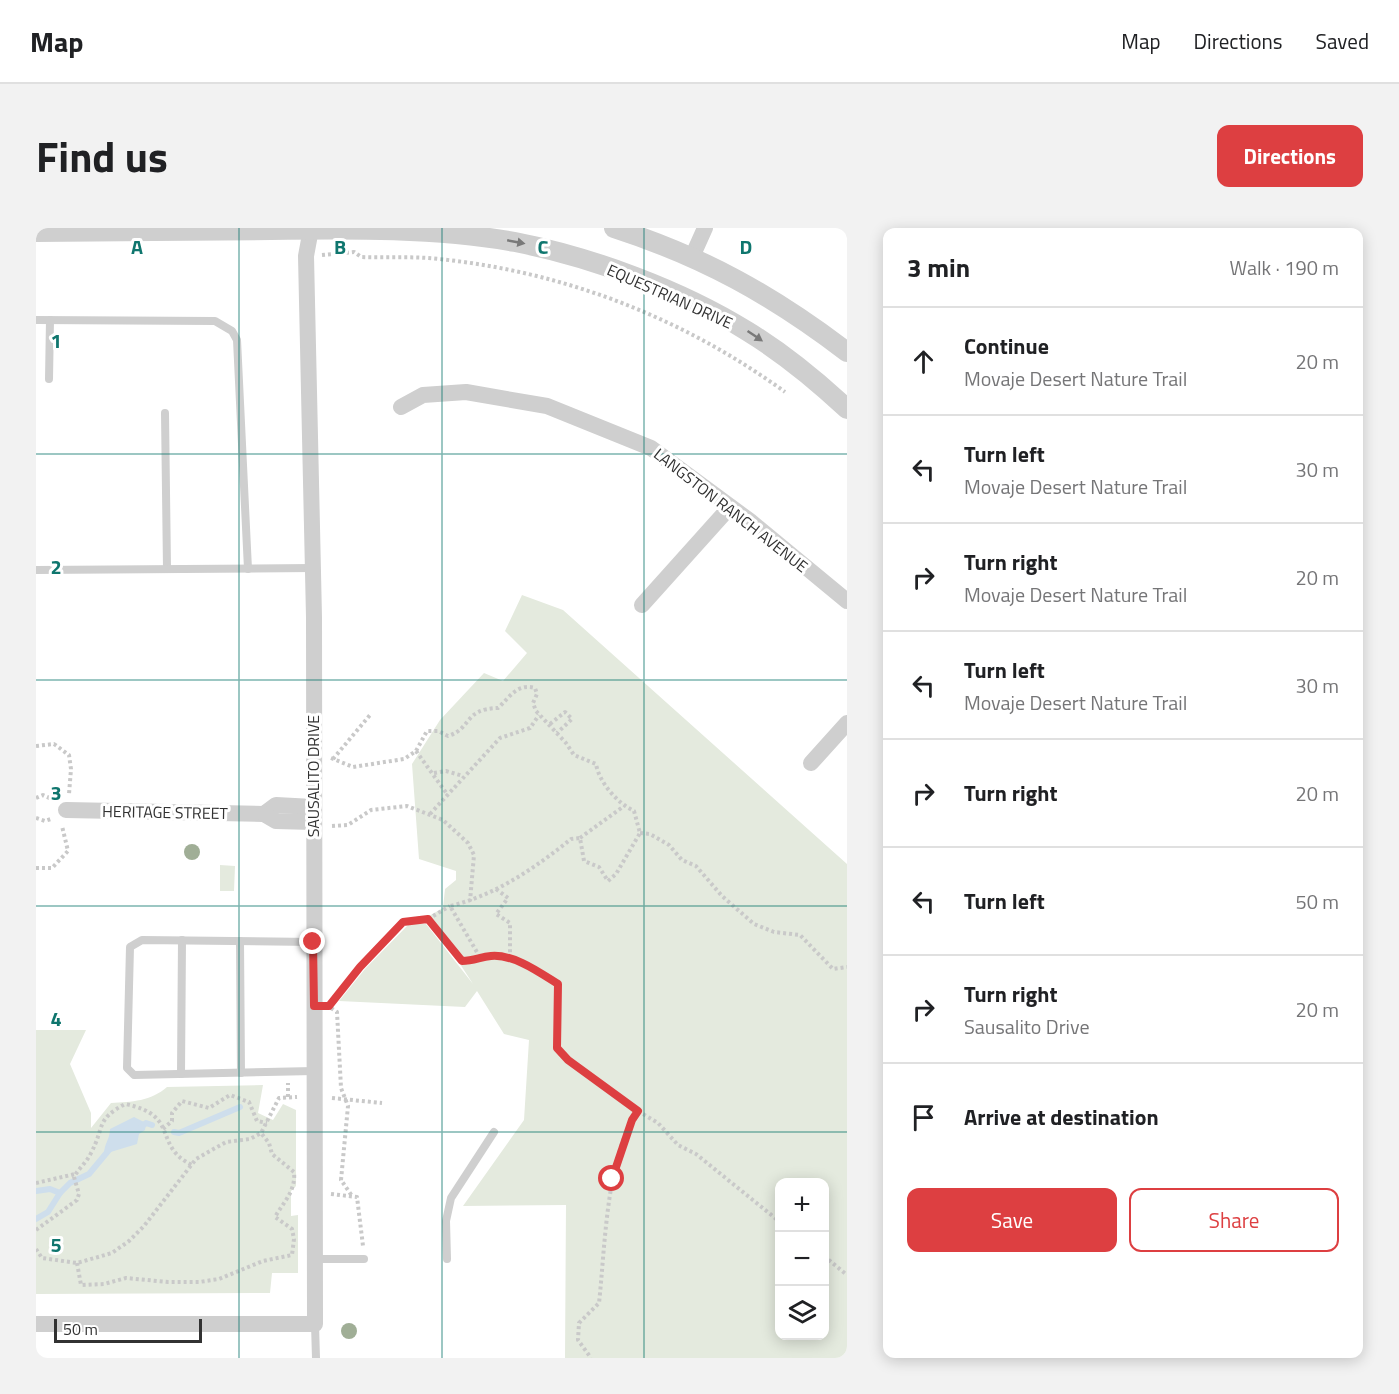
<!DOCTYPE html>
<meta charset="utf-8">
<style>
:root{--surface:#fff;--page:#f2f2f2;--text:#202124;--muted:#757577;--line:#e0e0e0;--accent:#dd3f41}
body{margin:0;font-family:"Titillium Web",sans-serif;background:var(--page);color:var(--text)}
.controls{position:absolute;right:18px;bottom:18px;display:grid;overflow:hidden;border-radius:12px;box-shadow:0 3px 15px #0003}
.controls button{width:54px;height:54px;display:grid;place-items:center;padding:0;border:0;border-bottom:2px solid var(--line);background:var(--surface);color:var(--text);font:30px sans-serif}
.scale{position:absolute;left:18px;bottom:15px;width:148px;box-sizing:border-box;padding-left:6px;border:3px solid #323232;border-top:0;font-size:16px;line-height:21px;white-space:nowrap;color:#323232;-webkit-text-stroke:4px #fff;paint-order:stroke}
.stop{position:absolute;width:18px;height:18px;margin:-14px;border:4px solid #dd3f41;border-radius:50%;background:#fff}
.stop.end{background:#dd3f41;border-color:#fff;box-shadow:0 2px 6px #0008}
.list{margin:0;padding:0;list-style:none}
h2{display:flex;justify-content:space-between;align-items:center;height:78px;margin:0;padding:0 24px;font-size:26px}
h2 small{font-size:20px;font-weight:400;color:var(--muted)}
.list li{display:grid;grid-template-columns:39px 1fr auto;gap:18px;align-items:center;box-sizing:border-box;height:108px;padding:0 24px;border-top:2px solid var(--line)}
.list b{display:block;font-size:22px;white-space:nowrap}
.list p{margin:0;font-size:20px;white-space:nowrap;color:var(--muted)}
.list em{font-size:20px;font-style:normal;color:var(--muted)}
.actions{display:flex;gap:12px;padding:18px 24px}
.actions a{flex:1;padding:14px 0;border:2px solid var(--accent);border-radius:12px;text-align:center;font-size:21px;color:var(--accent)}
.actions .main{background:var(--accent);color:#fff}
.icon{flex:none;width:33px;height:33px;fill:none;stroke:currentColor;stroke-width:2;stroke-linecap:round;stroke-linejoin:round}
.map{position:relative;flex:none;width:811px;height:1130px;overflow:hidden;border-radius:12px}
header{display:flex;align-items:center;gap:36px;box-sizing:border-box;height:84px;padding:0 30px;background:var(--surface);border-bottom:2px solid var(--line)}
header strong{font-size:28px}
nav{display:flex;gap:33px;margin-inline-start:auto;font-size:21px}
.intro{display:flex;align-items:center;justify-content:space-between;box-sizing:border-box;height:144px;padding:0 36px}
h1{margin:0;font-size:42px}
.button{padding:15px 27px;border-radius:12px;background:var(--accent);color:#fff;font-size:21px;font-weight:700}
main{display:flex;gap:36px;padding:0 36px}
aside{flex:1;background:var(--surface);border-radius:12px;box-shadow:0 3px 15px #0003}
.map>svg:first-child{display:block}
.green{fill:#e4eade;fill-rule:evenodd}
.water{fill:#cedeec}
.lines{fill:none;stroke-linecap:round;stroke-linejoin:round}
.stream{stroke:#cedeec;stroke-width:6}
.path{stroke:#c9c9c9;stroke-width:4;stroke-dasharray:3 3;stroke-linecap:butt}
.service{stroke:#cfcfcf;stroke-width:8}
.minor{stroke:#cfcfcf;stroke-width:16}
.tertiary{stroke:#cfcfcf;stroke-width:20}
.tree{fill:#a0ae96}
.oneway{fill:#797979}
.route{stroke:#dd3f41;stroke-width:8}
.grid{fill:none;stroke:#0f766e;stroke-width:1.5;stroke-opacity:0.55}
.labels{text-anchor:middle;stroke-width:6;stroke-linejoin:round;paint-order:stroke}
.street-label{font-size:16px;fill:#323232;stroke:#fff}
.grid-label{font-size:20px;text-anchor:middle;font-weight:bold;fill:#0f766e;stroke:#fff;stroke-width:6;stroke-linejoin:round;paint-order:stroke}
</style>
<header>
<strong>Map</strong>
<nav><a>Map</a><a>Directions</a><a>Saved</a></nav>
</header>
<div class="intro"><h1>Find us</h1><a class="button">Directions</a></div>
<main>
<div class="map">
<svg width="811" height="1130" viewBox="0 0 811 1130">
<rect width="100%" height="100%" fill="#fff"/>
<!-- green -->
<g class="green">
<path d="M486 367 527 382 811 636V1130H529L530 977 427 978 488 892 493 812 468 806 441 763 429 779 303 773 329 741 373 696H390L437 756 393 688 407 680 409 661 420 652V643L383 631 376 536 404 492 448 445 467 453 491 425 469 403ZM744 954H788V1108H744Z"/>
<polygon points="184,637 199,638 198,663 184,663"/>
<path d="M0 802H50L34 836 55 885V900L75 875C96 874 115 873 131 859L227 857 222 885 237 892 247 876 260 882V958L255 963V988L262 987V1045H236L234 1065 0 1066Z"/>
</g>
<!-- water -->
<path class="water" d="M98 889 110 895 109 902 103 906 101 916 68 926C68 916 74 911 74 901Z"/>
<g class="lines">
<!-- stream -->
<g class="stream">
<polyline points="104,900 110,895 116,897"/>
<polyline points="138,904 143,905 204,879"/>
<polyline points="0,963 14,961 24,965"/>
<polyline points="0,991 12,984 24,965 34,955 53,946 73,922"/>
</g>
<!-- path -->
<g class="path">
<path d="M286 27 318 24 325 29C351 30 377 28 403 31 529 44 647 90 749 164"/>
<polyline points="514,496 529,484 536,491 521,505"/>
<polyline points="0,518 18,516 33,527 35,541 33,566"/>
<polyline points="380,523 411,566"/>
<path d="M295 530 317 539 368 531 380 523 391 503H402L412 508C437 500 427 481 462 480 474 469 481 455 499 460L501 466 497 475 500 483 530 515 538 527 560 536C563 554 581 575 598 583L604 605 580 646 572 653 563 639 548 633 544 610 535 611C499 640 460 667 414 678L445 731 440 733H426L392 691 367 694 324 739 296 774"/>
<polyline points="297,531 334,487 335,489"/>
<polyline points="398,545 410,543 427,548"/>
<polyline points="0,570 7,567 18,572"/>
<polyline points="394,586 464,510 494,500 503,487"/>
<polyline points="0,590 9,593 15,591"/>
<polyline points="296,598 312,597 335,582 371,578 407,592 432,615 438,627 434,673"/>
<polyline points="604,605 614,606 633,617 646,632 660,638 686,668 718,696 738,704 764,707 797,741 811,739"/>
<polyline points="544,610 588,578"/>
<polyline points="0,640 16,640 32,623 26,598"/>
<polyline points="460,661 472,670 460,686 474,695 474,731"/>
<polyline points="392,691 414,678"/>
<path d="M445 731C471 721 500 743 522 756L521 820 532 832 602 883C570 926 569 1022 563 1075L543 1095 542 1112 555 1130"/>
<polyline points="295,780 301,784 305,860 312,878 305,952 316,968"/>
<polyline points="252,869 252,855"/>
<polyline points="296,870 346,875"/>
<polyline points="602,883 622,895 642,917 660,926 744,994"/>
<polyline points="127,901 136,893 136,885 146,873 173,880 194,867 213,874 221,893 231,895"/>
<polyline points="0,955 39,946"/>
<polyline points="295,966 321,969 327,1018"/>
<path d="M0 1002 41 972 43 966 38 949C43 940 51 934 55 925 69 899 59 892 89 876 145 887 116 918 156 937"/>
<polyline points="0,1021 6,1030 41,1035 76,1025 93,1013 108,998 160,931 190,914 214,911 225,905 243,870 261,869"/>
<polyline points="788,1028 811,1047"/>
<path d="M41 1035 45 1057 68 1056 90 1050 132 1054H163L183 1051 227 1033 256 1027 258 1011 256 1001 239 989C247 975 260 963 258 944L236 926 233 915 225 905"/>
</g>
<!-- service -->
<g class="service">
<polyline points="0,92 179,93 196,103 201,112 212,341"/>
<polyline points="13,151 14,92"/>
<polyline points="129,185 131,341"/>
<polyline points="0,342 278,340"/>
<polyline points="204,713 205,845"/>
<polyline points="277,714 106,712 94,719 91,840 98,847 278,843"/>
<polyline points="145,846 146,712"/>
<polyline points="280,1031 328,1031"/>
<polyline points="411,1031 410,993 415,970 458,904"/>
<polyline points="279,1096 280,1130"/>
</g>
<!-- minor -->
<g class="minor">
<polyline points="656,29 669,0"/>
<polyline points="365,179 387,167 430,164 511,178 615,220 714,293 811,373"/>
<polyline points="606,377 694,279"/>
<polyline points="775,535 811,495"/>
<polyline points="30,582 228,586 240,577 277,579"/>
<polyline points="228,586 240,593 277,594"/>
<polyline points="0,1096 279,1096 278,389 270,28 275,1"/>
</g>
<!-- tertiary -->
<g class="tertiary">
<path d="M578 0C668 29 736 67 811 124"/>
<path d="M0 4C78 3 157 3 235 2 316 1 400 0 479 14 556 29 645 62 711 103 747 125 780 152 811 181"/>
</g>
</g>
<!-- trees -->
<g class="tree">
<circle cx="156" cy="624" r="8"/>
<circle cx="313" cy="1103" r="8"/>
</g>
<!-- one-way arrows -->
<defs><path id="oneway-solid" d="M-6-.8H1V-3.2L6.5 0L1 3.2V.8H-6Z" transform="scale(1.5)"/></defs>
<g class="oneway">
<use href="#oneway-solid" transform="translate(480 14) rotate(11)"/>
<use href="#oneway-solid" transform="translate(719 108) rotate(34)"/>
</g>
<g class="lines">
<!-- route -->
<path class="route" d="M277 714 278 778H293L324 739 367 694 392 691 426 733C438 733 444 729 455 728 478 726 503 744 522 756L521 820 532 832 602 883 596 892 576 951"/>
</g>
<!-- grid -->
<path class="grid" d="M203 0V1130M406 0V1130M608 0V1130M0 226H811M0 452H811M0 678H811M0 904H811"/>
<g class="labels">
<!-- street labels -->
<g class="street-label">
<text transform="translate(634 68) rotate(24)" y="6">EQUESTRIAN DRIVE</text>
<text transform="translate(695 282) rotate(38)" y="6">LANGSTON RANCH AVENUE</text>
<text transform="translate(277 548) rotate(-90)" y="6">SAUSALITO DRIVE</text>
<text transform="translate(129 584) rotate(1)" y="6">HERITAGE STREET</text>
</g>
</g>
<g class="grid-label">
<text x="101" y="26">A</text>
<text x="304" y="26">B</text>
<text x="507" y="26">C</text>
<text x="710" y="26">D</text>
<text x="20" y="120">1</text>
<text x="20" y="346">2</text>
<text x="20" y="572">3</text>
<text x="20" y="798">4</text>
<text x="20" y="1024">5</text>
</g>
</svg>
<div class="controls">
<button>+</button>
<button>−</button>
<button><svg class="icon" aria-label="layers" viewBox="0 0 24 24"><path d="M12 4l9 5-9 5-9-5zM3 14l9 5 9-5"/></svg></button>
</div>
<div class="scale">50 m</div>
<div class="stop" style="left:576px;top:951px"></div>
<div class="stop end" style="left:277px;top:714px"></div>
</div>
<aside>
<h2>3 min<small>Walk · 190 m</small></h2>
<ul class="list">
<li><svg class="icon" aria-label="ahead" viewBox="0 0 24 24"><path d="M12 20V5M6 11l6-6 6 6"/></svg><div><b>Continue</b><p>Movaje Desert Nature Trail</p></div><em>20 m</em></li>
<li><svg class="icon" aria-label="left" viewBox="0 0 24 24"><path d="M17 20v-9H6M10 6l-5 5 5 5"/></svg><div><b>Turn left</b><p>Movaje Desert Nature Trail</p></div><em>30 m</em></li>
<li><svg class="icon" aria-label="right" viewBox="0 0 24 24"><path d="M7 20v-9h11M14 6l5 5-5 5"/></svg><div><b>Turn right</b><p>Movaje Desert Nature Trail</p></div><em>20 m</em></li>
<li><svg class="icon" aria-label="left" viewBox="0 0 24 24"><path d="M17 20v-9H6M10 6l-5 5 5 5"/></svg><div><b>Turn left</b><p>Movaje Desert Nature Trail</p></div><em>30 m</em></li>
<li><svg class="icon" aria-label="right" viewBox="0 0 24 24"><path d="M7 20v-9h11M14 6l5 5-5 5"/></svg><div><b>Turn right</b></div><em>20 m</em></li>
<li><svg class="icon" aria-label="left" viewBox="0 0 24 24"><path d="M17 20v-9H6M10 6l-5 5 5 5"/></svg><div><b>Turn left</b></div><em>50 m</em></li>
<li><svg class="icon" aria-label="right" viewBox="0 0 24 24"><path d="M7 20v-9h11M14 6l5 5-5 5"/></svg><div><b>Turn right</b><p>Sausalito Drive</p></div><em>20 m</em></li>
<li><svg class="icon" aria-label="arrive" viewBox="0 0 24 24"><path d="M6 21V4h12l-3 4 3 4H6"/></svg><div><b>Arrive at destination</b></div></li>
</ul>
<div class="actions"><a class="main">Save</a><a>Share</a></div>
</aside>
</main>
